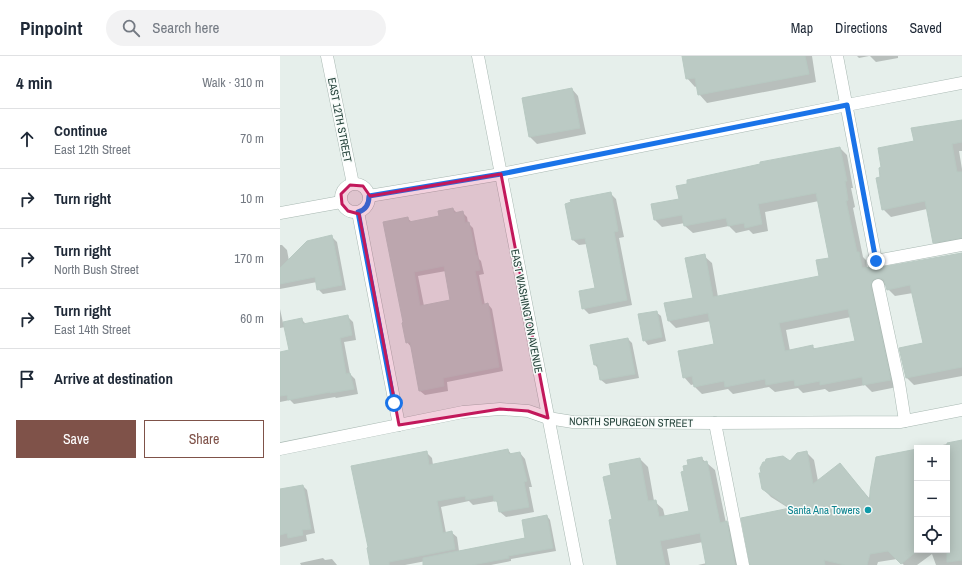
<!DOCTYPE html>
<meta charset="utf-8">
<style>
:root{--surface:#fff;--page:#f2f2f3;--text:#1f2937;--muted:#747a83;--line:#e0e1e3;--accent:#7f5249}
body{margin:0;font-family:"Archivo Narrow",sans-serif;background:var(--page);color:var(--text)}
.controls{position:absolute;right:12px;bottom:12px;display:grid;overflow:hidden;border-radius:0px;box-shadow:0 2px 10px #0003}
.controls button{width:36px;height:36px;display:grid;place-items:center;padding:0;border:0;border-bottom:1px solid var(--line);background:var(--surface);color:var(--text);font:20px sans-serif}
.stop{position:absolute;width:12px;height:12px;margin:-9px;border:3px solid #1a73e8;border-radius:50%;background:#fff}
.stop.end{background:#1a73e8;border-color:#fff;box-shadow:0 1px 4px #0008}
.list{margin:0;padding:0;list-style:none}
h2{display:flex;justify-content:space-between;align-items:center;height:52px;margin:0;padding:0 16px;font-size:17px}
h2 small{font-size:13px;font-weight:400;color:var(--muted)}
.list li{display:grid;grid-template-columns:26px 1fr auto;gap:12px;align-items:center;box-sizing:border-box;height:60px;padding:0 16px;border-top:1px solid var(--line)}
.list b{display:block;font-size:15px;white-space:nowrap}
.list p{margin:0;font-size:13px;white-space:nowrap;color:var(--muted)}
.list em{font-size:13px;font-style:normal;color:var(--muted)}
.actions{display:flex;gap:8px;padding:12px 16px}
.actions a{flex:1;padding:9px 0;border:1px solid var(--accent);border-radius:0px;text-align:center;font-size:14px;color:var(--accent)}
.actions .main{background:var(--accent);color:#fff}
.icon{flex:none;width:22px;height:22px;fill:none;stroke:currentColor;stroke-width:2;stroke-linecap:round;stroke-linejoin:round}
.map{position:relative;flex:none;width:682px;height:509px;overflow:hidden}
header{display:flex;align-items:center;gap:24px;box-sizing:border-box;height:56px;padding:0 20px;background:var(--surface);border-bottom:1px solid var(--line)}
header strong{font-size:19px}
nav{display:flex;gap:22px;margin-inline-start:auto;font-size:14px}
.search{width:280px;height:36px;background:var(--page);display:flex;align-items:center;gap:10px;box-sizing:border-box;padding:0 14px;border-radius:22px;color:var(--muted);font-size:15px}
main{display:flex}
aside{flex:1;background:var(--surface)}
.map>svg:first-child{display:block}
.shadow{fill:#0003;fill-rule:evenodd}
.building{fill:#bbcac4;stroke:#b8c9c2;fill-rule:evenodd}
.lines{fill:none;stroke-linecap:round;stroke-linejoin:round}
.minor-casing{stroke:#a8b8b2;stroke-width:13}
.minor{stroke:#fff;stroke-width:12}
.route{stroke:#1a73e8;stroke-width:5}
.marked{fill:#c2185b;fill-opacity:0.2;stroke:#c2185b;stroke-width:3;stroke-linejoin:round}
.culture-dot{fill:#0f9aa8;stroke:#f7fbf9;stroke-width:1.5}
.labels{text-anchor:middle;stroke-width:3;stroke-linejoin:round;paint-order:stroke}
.street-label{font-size:11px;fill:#24423a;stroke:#f7fbf9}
.culture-label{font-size:11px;fill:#0d838f;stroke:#f7fbf9;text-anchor:end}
</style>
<header>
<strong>Pinpoint</strong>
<div class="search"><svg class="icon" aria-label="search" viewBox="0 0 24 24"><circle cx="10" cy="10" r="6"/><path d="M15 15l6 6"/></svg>Search here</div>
<nav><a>Map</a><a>Directions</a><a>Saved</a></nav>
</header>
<main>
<aside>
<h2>4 min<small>Walk · 310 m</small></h2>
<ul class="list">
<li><svg class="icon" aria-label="ahead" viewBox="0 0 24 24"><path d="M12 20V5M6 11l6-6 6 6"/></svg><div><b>Continue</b><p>East 12th Street</p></div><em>70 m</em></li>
<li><svg class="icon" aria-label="right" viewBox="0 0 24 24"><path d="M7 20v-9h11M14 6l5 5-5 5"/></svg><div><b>Turn right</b></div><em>10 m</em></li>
<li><svg class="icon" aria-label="right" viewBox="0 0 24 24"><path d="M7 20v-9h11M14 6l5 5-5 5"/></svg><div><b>Turn right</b><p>North Bush Street</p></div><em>170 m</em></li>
<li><svg class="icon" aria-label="right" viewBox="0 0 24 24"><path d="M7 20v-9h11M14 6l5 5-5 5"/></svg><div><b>Turn right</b><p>East 14th Street</p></div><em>60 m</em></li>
<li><svg class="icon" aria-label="arrive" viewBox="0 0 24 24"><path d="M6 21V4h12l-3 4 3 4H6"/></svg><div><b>Arrive at destination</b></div></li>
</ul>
<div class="actions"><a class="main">Save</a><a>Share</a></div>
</aside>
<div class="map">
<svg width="682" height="509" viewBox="0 0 682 509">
<rect width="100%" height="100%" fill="#e6efeb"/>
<!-- shadow -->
<g class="shadow">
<polygon points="403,0 532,0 536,26 427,47 419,38 417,30 415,31 407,22"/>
<polygon points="577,0 589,0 579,2"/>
<polygon points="590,0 619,0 618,0 618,2 596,6"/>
<polygon points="292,33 298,40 306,78 257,88 250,81 243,42"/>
<polygon points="682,65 682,95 679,95 682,113 682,190 661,194 654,186 647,153 611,161 603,153 602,122 635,86"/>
<path d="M560 92 567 99 573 132H571L575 151 573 152 583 201 586 204 587 212 597 213 682 198V320L634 329 626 321 644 288 633 237 615 240 608 233 606 229H605L600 231 617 331 592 336 585 329 549 336 545 333 523 337 518 332 495 336 489 331 453 338 448 333 422 338 415 331V328L411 329 404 321 435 288 431 265 396 272 389 265 414 243 424 200 432 207 438 241 540 221 550 203 539 145 485 156 488 175 473 178 469 174 456 177 449 170 413 177 405 170V167L382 171 375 164 400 144ZM571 261 576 286 536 294 532 290 510 295 506 274Z"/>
<polygon points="330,137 336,143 344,181 339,182 352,249 309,258 303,252 316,233 307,188 299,189 293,184"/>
<path d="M173 153 177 157 182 156 187 161 188 167 193 172 199 203 201 205 204 218 199 219 205 249 208 248 212 253 223 315 167 326 168 335 145 339 140 335 131 291 127 286V162L132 166 160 161ZM166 215 172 245 144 250 138 220Z"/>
<polygon points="52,181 57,186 66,234 43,238 38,233 37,226 0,233 0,189 2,189 7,194 9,205"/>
<polygon points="0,253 3,267 22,264 27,269 68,261 73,266 76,284 64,286 70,318 75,323 78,338 56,342 55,341 14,348 10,344 0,346 0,297 10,295 5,271 0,272"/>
<polygon points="376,256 381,260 386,285 368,289 364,284"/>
<polygon points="348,283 352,287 359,322 326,328 321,324 319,313 314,308"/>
<polygon points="682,385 682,509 656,509 652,498 637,509 624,509 617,503 598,506 597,509 471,509 510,453 491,441 483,433 510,406 526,396 534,404 538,425 560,408 589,442 596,403 637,398 637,494 667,494 667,392 648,392"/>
<polygon points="228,394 232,399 240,397 245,403 252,431 249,431 254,456 226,461 220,456 219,448 216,445 193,449 189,445 161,451 166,477 171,476 177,481 179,495 246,482 267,460 270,464 276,495 231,503 231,505 211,509 169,509 167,501 125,509 91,509 146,396 152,402 153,409"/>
<polygon points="421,402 435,414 446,467 454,474 461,509 418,509 427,507 423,486 387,493 390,509 338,509 333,464 333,420 360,403 368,411 374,445 383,453 385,461 410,456"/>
<polygon points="23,430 27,434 35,477 26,479 27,485 0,491 0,434"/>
<polygon points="43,502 45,504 52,503 57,509 21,509 20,507"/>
</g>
<!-- building -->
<g class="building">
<polygon points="402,0 525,0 529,18 418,39 415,22 406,23"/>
<polygon points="292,32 300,72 249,81 242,42"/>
<polygon points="682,64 682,86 672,88 677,116 682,116 682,182 653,187 645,145 602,154 596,122 600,121 599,112 601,111 598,92 634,85 631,72"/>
<path d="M560 91 567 125H565L568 144 566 145 577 196H579L582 212 591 211 597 212 682 197V311L626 322 619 292 643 287 630 229 607 234 604 224 601 222H597L593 224 591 231 611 324 583 329 582 321 540 329V325L515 330 514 324 486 329 485 323 445 331 444 325 414 331 412 320 403 322 398 295 434 288 428 257 388 265 384 247 413 242 405 202 425 198 433 241 539 220 536 204 549 202 536 137 478 148 482 168 465 172 464 167 448 170 446 162 404 170 402 159 374 164 371 148 399 143 396 130 407 128V124L480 108V106ZM568 253 575 285 533 293V289L505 295 499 267Z"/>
<polygon points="331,136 338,175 334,176 347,244 302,253 299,235 315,232 305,182 292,184 285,148 291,146 290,144"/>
<path d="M173 152 174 157 183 155 185 167 189 166 196 200 197 199 200 214 195 215 202 249 208 247 219 311 163 322 164 330 139 335 130 286 126 287 122 267 123 266 103 166 128 161 129 166 159 160 158 155ZM164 210 170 244 140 250 134 216Z"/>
<polygon points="52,179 62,229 37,234 35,221 0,228 0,212 27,185"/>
<polygon points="377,255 382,281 363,285 358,258"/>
<polygon points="68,259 72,279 60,282 66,318 70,317 74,333 50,337 50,336 8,344 7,339 0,340 0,296 9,294 3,266 22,262 23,268"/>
<polygon points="348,282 355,318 320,324 317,308 314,309 310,289"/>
<polygon points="682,384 682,504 667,506 667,387"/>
<polygon points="228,393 229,398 240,396 247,425 244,426 249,451 219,456 217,445 214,445 213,439 186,444 185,440 157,445 163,477 172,475 175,493 109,506 109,509 90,509 87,492 88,491 71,410 147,395 149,409"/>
<polygon points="637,393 637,495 621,508 608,495 590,498 587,509 565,509 544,504 545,509 470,509 461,462 510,452 482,433 479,417 481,417 480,412 483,406 485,406 486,403 503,400 510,405 517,397 527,395 533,428 560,407 590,444 590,435 596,401"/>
<polygon points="422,401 423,406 427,405 440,467 447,465 455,509 426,509 420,477 380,485 385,509 337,509 329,464 332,463 323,421 331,419 329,408 360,402 368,445 376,444 379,461 409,455 401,416 404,415 403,410 408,409 407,404"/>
<polygon points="23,429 31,473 22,474 23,479 8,482 7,477 0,479 0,433"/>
<polygon points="267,459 273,492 228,500 229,502 192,509 143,509 143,502 245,482 242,464"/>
</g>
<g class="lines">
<defs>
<g id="minor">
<polyline points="47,0 73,128"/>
<polyline points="198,0 297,509"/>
<polyline points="557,0 596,205 682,189"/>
<circle cx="75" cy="142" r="14"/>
<polyline points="89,140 221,118 567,49 682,27"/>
<polyline points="78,156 119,369"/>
<polyline points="0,157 61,146"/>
<polyline points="598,229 619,327 625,365"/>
<polyline points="435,367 463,509"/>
<polyline points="0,393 183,356 220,353 248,355 268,362 293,366 435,367 620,366 682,354"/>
</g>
</defs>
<!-- minor casing -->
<use href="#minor" class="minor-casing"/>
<!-- minor -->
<use href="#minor" class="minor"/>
</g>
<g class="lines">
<!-- route -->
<path class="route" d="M114 347 78 156C86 154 89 148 89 140L221 118 567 49 596 205"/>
</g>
<!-- marked area -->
<path class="marked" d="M221 118 268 362 248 355 220 353 119 369 79 158 68 155 62 148 61 138 70 129 83 130 90 140Z"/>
<!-- markers -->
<circle class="culture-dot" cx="588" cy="454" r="4"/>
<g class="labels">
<!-- street labels -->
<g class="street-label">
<text transform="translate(60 64) rotate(79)" y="4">EAST 12TH STREET</text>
<text transform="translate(247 255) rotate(79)" y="4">EAST WASHINGTON AVENUE</text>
<text transform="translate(351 366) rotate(1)" y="4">NORTH SPURGEON STREET</text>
</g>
<!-- culture labels -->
<g class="culture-label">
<text x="580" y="458">Santa Ana Towers</text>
</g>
</g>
</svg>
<div class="controls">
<button>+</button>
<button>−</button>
<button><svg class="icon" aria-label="locate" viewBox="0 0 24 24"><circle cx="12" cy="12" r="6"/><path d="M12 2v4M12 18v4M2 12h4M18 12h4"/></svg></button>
</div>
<div class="stop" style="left:114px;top:347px"></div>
<div class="stop end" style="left:596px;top:205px"></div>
</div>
</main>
